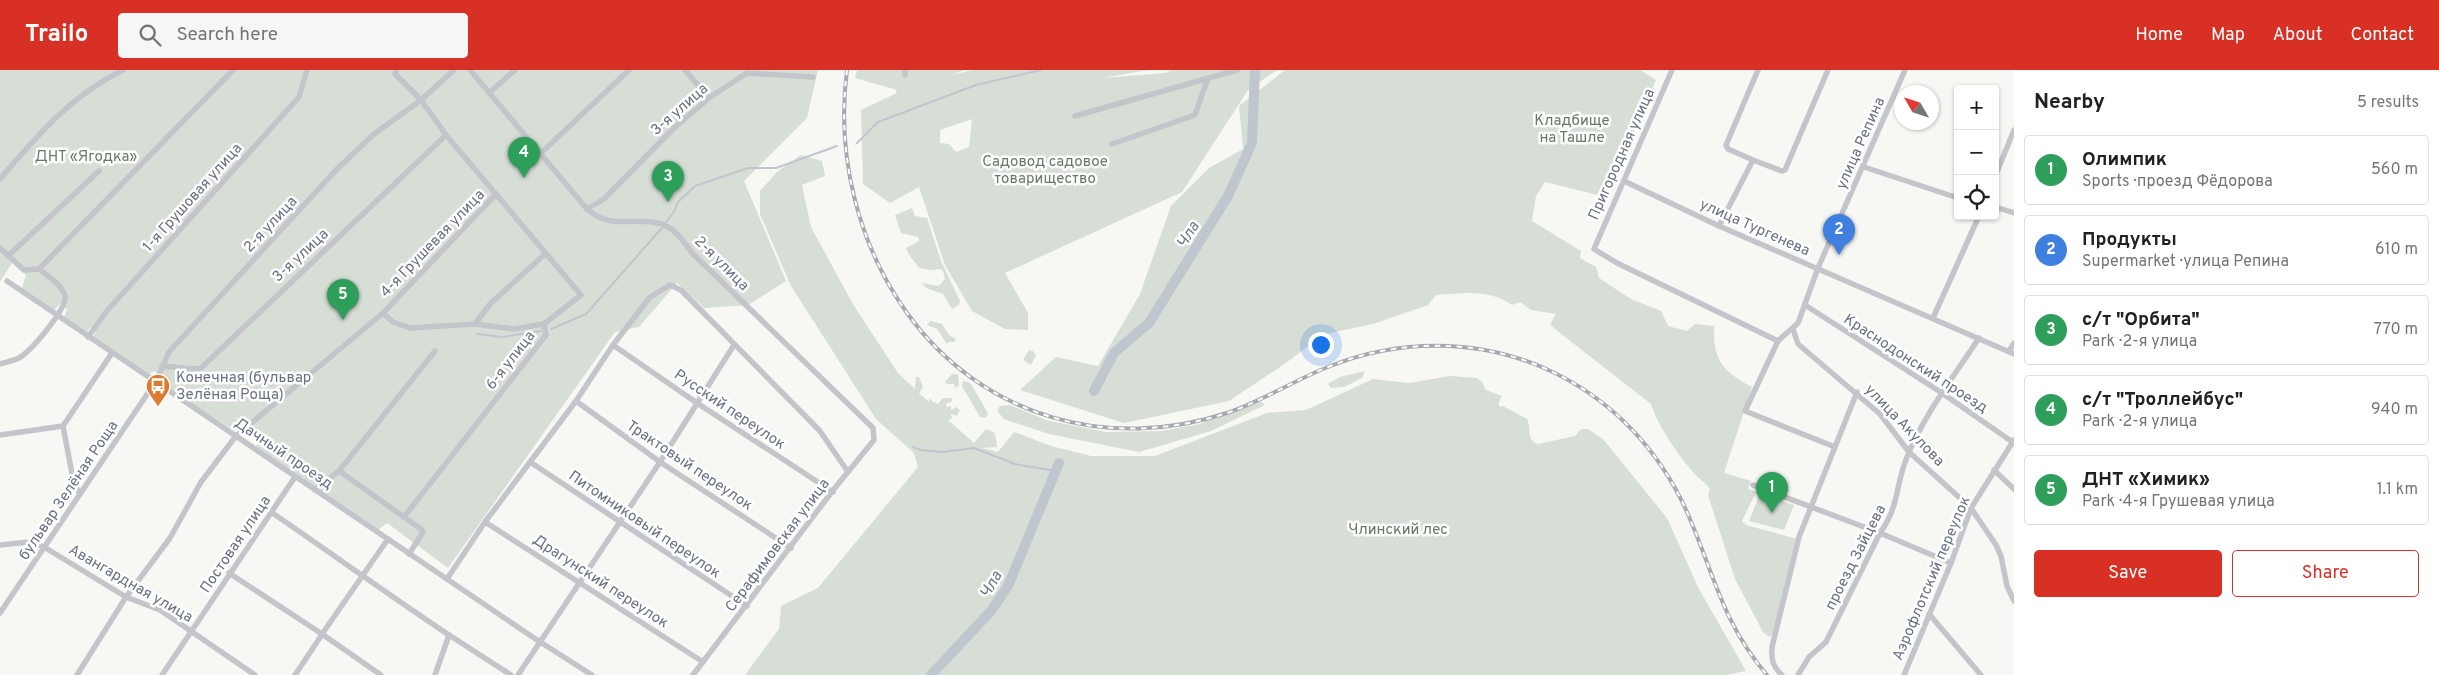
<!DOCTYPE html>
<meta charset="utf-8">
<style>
:root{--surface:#fff;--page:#f6f6f6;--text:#202124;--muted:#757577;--line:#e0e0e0;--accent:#d93025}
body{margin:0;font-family:Overpass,sans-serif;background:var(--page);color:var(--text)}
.controls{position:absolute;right:15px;top:15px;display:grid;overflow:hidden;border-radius:5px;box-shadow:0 1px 4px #0004}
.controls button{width:45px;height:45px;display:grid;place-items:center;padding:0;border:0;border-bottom:1px solid var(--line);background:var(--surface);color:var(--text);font:25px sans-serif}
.compass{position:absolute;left:1894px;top:15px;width:45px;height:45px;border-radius:50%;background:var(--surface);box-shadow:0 1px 4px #0004;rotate:309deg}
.you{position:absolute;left:1320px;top:274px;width:18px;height:18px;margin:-12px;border:4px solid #fff;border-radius:50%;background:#1a73e8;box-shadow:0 0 0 8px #1a73e833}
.badge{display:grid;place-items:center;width:32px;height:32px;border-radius:50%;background:var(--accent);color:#fff;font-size:16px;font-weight:700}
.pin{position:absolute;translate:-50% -41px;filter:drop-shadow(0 1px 2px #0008)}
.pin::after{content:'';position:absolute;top:26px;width:18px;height:15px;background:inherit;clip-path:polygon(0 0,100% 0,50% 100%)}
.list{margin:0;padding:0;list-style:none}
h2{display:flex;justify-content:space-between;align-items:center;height:65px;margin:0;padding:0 20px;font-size:21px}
h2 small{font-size:16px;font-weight:400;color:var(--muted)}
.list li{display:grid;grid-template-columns:32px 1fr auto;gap:15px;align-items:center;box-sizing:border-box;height:70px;margin:0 10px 10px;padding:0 10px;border:1px solid var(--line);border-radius:5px}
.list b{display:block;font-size:19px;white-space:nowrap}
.list p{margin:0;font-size:16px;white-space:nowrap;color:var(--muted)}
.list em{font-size:16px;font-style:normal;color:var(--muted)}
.actions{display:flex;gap:10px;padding:15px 20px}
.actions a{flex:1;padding:11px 0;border:1px solid var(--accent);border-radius:5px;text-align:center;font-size:18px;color:var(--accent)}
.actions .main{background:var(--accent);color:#fff}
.icon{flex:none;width:28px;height:28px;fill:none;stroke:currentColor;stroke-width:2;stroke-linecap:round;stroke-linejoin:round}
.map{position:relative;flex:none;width:2014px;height:605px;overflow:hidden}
header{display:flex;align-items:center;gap:30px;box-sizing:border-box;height:70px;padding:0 25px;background:var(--accent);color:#fff}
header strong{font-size:24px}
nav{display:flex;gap:28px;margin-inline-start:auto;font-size:18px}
.search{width:350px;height:45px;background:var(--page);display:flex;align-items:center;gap:12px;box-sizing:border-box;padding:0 18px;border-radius:5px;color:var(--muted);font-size:19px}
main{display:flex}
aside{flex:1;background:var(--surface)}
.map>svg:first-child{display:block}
.green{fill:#d7ded6;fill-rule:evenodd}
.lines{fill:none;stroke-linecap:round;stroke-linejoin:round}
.stream{stroke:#c0c6cd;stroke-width:2}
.river{stroke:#c0c6cd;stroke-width:10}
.minor{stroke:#c3c5ca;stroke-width:5.5}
.rail-casing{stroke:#a6a9b0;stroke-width:4}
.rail{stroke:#fff;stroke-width:2;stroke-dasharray:5.5;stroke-linecap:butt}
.labels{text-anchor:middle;stroke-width:5;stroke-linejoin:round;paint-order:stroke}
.street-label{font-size:15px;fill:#687184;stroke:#fff}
.park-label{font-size:15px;fill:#667b66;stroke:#fff}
.poi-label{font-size:15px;fill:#687184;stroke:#fff;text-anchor:start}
.water-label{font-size:16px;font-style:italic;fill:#697886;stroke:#fff}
</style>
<header>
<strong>Trailo</strong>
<div class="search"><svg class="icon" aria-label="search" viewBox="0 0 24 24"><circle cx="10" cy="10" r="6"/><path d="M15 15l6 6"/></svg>Search here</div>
<nav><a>Home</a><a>Map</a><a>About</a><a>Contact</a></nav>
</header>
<main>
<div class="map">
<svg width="2014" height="605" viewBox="0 0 2014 605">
<rect width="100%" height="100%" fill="#f7f7f4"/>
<!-- green -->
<g class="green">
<polygon points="0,0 818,0 807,48 744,111 786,211 748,235 704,238 677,213 639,257 615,262 448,498 387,453 379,459 375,459 256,378 258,368 270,368 235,347 241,355 235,361 163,316 162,314 167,309 154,301 148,305 93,267 96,261 91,257 87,262 64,247 67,240 60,234 54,240 22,218 26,205 12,193 0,212"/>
<path d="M857 0H965L951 5 973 0H1148L1102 8 1165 3 1172 0H1277L1248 20 1182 122 1005 203 1028 243V260L1005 259 972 241 945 195 919 117 890 133 863 114 861 40 895 24 897 20 855 8ZM972 49 969 77 956 82 949 74 940 73V60Z"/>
<path d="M1285 0H1640L1656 10 1606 127 1545 112 1536 126 1532 151 1581 181 1580 188 1596 197 1599 208 1631 229 1661 241 1668 256 1687 261 1695 254 1714 256C1713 290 1722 301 1752 317L1724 403 1751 411 1748 419 1756 422 1742 451 1746 455 1797 469 1773 565 1769 567 1763 562 1735 509 1708 425 1710 419C1707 414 1703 412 1699 408 1683 393 1657 355 1651 334L1555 259 1550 254 1556 244 1531 240 1520 232 1512 235C1490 219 1462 223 1436 225L1428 235 1373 254 1330 263 1318 269 1283 295 1229 331 1124 353 1020 320 1056 287 1098 296 1140 224 1171 136 1209 98 1243 79 1239 36Z"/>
<path d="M801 85 822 91 825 106 802 115 811 157 854 236 898 303 915 319 916 307H919L923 317 919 323 929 332 930 328 933 332 938 334 943 328H952V331L946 334 947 337 951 336V340L956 337 960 340 957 346 951 344 952 348 948 350 974 373 986 359 995 363 997 377 982 378 998 382 1014 362 1051 376 1091 386H1155L1267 343 1306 340 1373 309 1409 313 1450 306 1477 308 1482 312 1486 320 1502 326 1498 334 1500 337 1503 336 1527 349C1532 359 1525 369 1538 374L1575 366 1581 359H1588L1603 369 1667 448 1699 519 1746 601 1726 605H745L779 559 781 536 818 518 918 397 914 383 876 349 791 216 760 144V121L777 102Z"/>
<path d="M912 138 915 146 927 148 941 191 960 231 959 235 952 239 943 224 926 218 922 213 939 216 945 209 943 201 940 199 932 200 919 198C915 191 908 186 906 178L919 171 918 167 901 163 895 145Z"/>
<polygon points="930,251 942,254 949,265 956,269 954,272 948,272 947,274 937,259 927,255"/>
<polygon points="1029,280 1033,281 1036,285 1031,295 1023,290"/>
<polygon points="1365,301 1362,308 1344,317 1331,318 1328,314 1340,307"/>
<polygon points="952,304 958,304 959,316 955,318 954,314 947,314 945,312"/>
<path d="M963 311 970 313C973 317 987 341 988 344L985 348 980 347 962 316Z"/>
<polygon points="1260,331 1265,335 1211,361 1139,382 1049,364 1004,349 997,341 1000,336 1010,335 1046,350 1106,362 1162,361 1200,354"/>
<polygon points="1760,424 1794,435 1784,460 1749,451"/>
</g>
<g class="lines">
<!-- stream -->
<g class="stream">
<polyline points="857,73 878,52 976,15 1041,0"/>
<polyline points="666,152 674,142 678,132 695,116 748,98 776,98 837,76"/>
<polyline points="551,259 586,244 662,158"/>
<polyline points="477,264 502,267 541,261"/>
<polyline points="913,377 921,380 942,382 974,378 1015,394 1056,401"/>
</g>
<!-- river -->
<g class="river">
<polyline points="1094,321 1114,283 1149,253 1228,126 1252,73 1255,0"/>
<polyline points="931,605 991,541 1008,516 1059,393"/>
</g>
<!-- minor -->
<g class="minor">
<polyline points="396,0 395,4 421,30 446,65 581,225 544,254"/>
<path d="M470 0 587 139C611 160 631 147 658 153 674 156 684 172 693 184L873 358 874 370 834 419 693 605"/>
<polyline points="685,0 709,28"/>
<polyline points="1672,0 1594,179 1617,193 1778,271"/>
<polyline points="905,5 905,0"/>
<polyline points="490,22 515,0"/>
<polyline points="1075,46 1237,0"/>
<polyline points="1112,74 1195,45 1208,8"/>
<polyline points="541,83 629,0"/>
<polyline points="1753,90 1728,79 1726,75 1758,0"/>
<polyline points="1864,97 1958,128"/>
<polyline points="1995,107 2014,60"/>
<path d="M0 109C37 66 70 26 123 0"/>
<polyline points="1624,111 1719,156 2014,284"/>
<polyline points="1995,137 2014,143"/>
<polyline points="587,139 604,129 673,59 709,28 747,3 813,7"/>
<polyline points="1719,156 1753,90 1782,101 1785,100 1828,0"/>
<polyline points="0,178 24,200 39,199"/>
<polyline points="8,186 99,101"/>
<polyline points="39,199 233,0"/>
<polyline points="7,211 534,568 592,605"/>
<polyline points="1805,235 1942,323 2014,373"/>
<polyline points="383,243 393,252 410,258 475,254 514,259 544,254 546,265 404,447"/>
<polyline points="1933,248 1979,146"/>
<polyline points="475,254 490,234 545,184"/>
<polyline points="1793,259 1798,274 1880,344 1909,382 1971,438 1996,475 2001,486 2007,516 2014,531"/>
<polyline points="88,267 106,242 299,27 307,0"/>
<polyline points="613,275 697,333 833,422"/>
<polyline points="2009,281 2014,273"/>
<path d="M0 294C6 292 13 291 19 288 31 281 66 240 65 227 64 216 46 205 39 199"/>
<path d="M162 297C175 295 189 301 201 298L446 65"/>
<polyline points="576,331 660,392 791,478"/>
<polyline points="63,356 74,414 80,424"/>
<polyline points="0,365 63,356 112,283"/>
<polyline points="1835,377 1745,341 1778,271 1798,253 1818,198 1905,0"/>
<polyline points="530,392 747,536"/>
<polyline points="1994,400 2014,419"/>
<polyline points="1753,415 1880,463 1951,493"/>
<polyline points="315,420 339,401"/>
<path d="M271 442C331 483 389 525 449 565L435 605"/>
<polyline points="485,452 703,592"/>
<polyline points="0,475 29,472 44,477 126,527 160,540 255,605"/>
<polyline points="409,484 423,462 421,459 339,401 435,281"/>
<polyline points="229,503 322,564"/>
<polyline points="447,509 485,452 576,331 613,275 650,227 670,215 681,220 820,361 848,402"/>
<polyline points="0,543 156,311 169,282 337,99 374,64 421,30 454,0"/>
<polyline points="1929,544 1981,605"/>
<polyline points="449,565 511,605"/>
<polyline points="77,605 126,527 170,468 201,412 236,366 383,243 496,124"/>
<polyline points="162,605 295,407"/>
<polyline points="295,605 323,563"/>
<polyline points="381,605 322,564 388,469"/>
<polyline points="518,605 660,392 734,275"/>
<path d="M1782 605C1773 597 1771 590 1772 577L1799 467 1857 322"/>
<path d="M1798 605 1809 587 1826 572 1880 463C1900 435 1895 416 1907 387 1922 348 1956 303 1979 268"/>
<polyline points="1904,605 1951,493 1971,438 2014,370"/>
</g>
<defs>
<path id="rail" d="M847 0C836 84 857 173 907 243 982 347 1108 383 1230 342 1264 330 1295 310 1328 297 1397 269 1475 268 1544 298 1612 328 1662 382 1690 449 1715 508 1724 555 1767 605"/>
</defs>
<!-- rail casing -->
<use href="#rail" class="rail-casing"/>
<!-- rail -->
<use href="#rail" class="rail"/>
</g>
<!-- icons -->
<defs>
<symbol id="bus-pin" viewBox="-11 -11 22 30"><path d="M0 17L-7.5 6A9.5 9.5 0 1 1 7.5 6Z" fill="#da7c31" stroke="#fff"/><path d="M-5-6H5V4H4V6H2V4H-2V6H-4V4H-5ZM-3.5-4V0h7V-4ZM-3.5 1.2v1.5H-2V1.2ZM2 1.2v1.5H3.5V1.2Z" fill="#fff"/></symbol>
</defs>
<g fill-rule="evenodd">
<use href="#bus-pin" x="144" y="302" width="28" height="38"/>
</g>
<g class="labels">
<!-- street labels -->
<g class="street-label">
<text transform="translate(679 39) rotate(-41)" y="5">3-я улица</text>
<text transform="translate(1860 73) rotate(-66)" y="5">улица Репина</text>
<text transform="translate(1621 84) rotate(-66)" y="5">Пригородная улица</text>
<text transform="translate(192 127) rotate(-48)" y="5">1-я Грушовая улица</text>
<text transform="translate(270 154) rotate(-47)" y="5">2-я улица</text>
<text transform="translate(1755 157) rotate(24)" y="5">улица Тургенева</text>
<text transform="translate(432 173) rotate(-46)" y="5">4-я Грушевая улица</text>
<text transform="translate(300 185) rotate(-43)" y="5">3-я улица</text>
<text transform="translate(722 193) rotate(45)" y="5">2-я улица</text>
<text transform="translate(510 290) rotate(-52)" y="5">6-я улица</text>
<text transform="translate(1916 293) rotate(33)" y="5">Краснодонский проезд</text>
<text transform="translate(730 339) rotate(34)" y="5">Русский переулок</text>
<text transform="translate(1905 355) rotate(46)" y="5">улица Акулова</text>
<text transform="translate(284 383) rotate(34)" y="5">Дачный проезд</text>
<text transform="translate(690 395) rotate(34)" y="5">Трактовый переулок</text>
<text transform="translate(68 420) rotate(-56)" y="5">бульвар Зелёная Роща</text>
<text transform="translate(645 454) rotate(34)" y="5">Питомниковый переулок</text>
<text transform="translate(235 474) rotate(-56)" y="5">Постовая улица</text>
<text transform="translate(777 475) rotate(-53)" y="5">Серафимовская улица</text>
<text transform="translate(1855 487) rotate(-63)" y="5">проезд Зайцева</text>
<text transform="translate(1931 508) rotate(-67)" y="5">Аэрофлотский переулок</text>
<text transform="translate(601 511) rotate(33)" y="5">Драгунский переулок</text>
<text transform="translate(131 513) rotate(30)" y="5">Авангардная улица</text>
</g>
<!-- park labels -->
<g class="park-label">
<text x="1572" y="55">Кладбище<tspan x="1572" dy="17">на Ташле</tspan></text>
<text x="86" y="91">ДНТ «Ягодка»</text>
<text x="1045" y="96">Садовод садовое<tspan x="1045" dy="17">товарищество</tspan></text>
<text x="1398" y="464">Члинский лес</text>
</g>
<!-- poi labels -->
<g class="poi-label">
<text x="176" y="312">Конечная (бульвар<tspan x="176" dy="17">Зелёная Роща)</tspan></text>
</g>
<!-- water labels -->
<g class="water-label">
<text transform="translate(1187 164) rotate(-58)" y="6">Чла</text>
<text transform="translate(990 514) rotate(-60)" y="6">Чла</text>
</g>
</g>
</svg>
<div class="controls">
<button>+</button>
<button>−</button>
<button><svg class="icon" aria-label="locate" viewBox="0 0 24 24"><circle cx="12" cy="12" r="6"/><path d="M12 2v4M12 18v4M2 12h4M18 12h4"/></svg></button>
</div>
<svg class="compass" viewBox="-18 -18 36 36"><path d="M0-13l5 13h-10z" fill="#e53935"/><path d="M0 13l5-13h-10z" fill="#757577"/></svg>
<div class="you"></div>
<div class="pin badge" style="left:1772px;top:443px;background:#2e9e5b">1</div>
<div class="pin badge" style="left:1839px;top:185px;background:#3f7fe0">2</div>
<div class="pin badge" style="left:668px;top:132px;background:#2e9e5b">3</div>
<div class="pin badge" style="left:524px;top:108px;background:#2e9e5b">4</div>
<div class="pin badge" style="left:343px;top:250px;background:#2e9e5b">5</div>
</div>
<aside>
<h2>Nearby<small>5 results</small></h2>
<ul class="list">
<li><span class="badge" style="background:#2e9e5b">1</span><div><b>Олимпик</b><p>Sports · проезд Фёдорова</p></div><em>560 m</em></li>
<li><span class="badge" style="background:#3f7fe0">2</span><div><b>Продукты</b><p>Supermarket · улица Репина</p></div><em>610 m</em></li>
<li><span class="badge" style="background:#2e9e5b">3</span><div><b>с/т &quot;Орбита&quot;</b><p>Park · 2-я улица</p></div><em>770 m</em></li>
<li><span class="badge" style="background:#2e9e5b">4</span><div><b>с/т &quot;Троллейбус&quot;</b><p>Park · 2-я улица</p></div><em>940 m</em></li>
<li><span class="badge" style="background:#2e9e5b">5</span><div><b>ДНТ «Химик»</b><p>Park · 4-я Грушевая улица</p></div><em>1.1 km</em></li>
</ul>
<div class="actions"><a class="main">Save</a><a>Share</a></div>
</aside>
</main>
